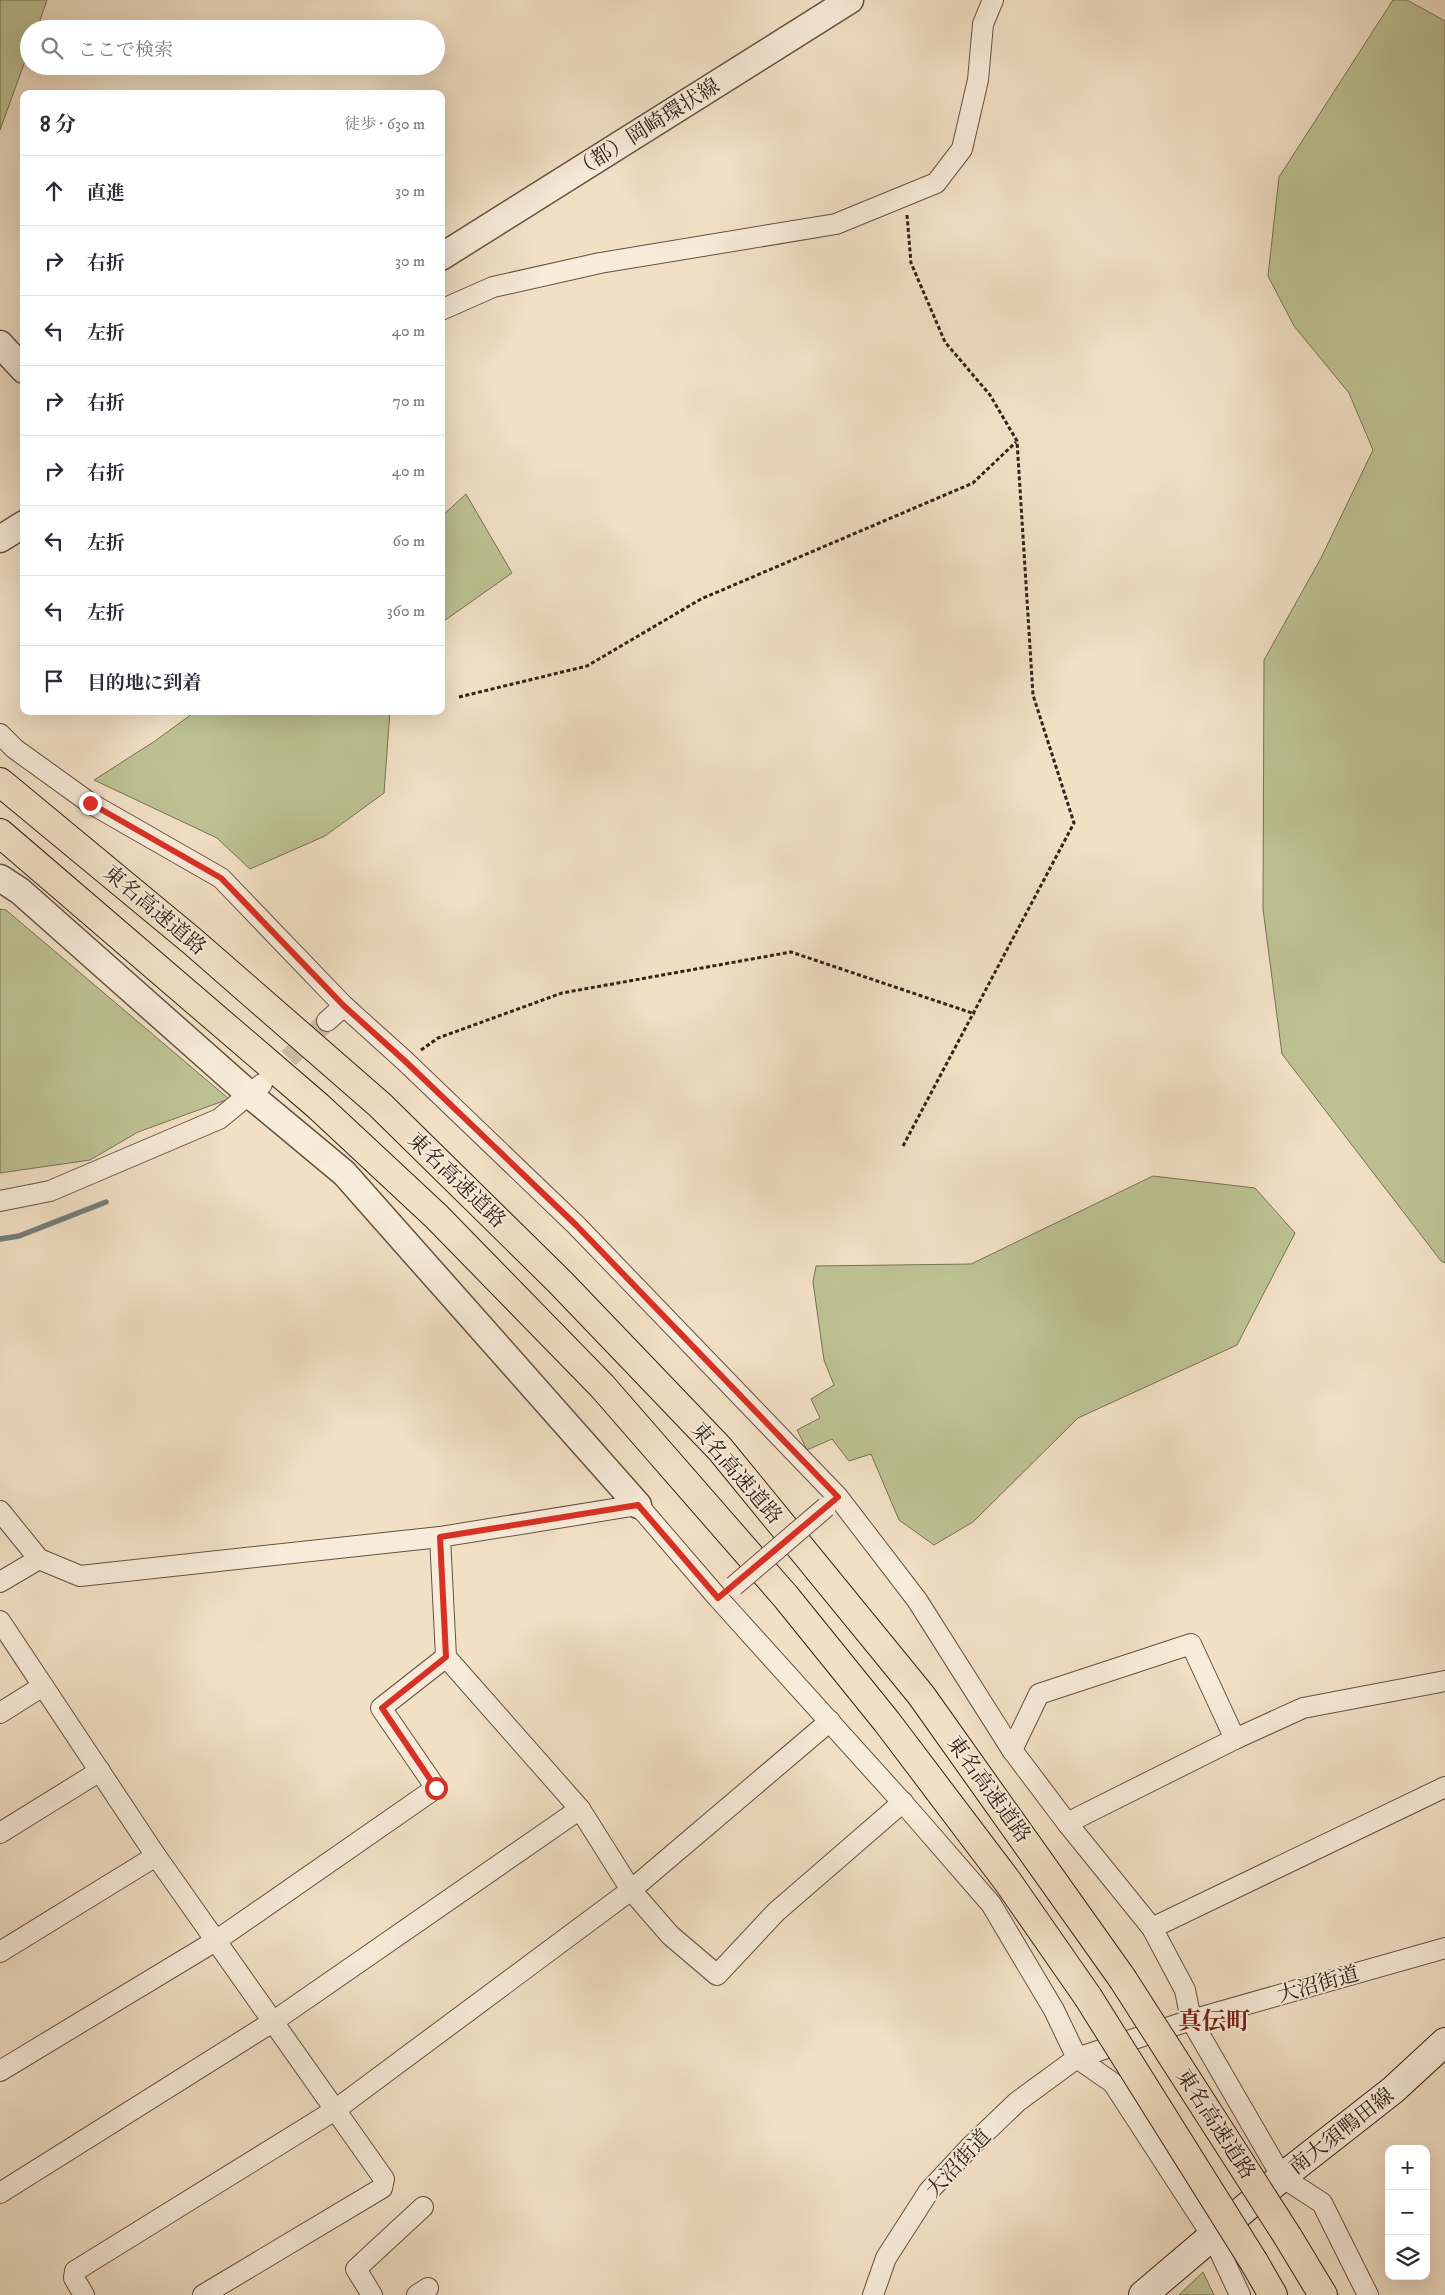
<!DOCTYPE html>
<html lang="ja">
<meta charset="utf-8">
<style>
:root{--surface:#fff;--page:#f7f7f7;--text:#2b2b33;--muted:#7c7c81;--line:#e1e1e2}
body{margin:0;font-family:"IM FELL DW Pica","Noto Serif JP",serif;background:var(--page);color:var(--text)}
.controls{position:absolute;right:15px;bottom:15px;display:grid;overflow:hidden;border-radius:10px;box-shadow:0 5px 20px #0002}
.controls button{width:45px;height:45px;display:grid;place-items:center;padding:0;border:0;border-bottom:1px solid var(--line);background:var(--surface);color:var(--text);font:25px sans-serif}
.stop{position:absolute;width:15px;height:15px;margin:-11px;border:4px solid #d93025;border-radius:50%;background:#fff}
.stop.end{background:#d93025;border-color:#fff;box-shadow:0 1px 5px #0008}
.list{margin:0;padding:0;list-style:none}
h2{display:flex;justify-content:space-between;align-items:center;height:65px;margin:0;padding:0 20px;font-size:21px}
h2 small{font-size:16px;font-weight:400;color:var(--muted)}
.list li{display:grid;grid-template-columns:32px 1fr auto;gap:15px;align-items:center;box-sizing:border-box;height:70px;padding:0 20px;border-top:1px solid var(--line)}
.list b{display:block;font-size:19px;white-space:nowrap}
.list em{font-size:16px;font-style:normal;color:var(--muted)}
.icon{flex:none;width:28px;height:28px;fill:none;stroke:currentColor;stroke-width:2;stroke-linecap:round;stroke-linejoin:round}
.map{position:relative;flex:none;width:1445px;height:2295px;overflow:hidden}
.search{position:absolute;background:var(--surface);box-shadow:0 5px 20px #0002;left:20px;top:20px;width:425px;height:55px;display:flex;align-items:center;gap:12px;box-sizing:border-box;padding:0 18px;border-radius:28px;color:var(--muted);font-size:19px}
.panel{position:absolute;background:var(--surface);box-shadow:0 5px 20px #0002;left:20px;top:90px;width:425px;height:625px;border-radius:10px}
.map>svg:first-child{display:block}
.green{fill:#bdc293;stroke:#787256}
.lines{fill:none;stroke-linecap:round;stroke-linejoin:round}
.stream{stroke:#747e7c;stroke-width:5.5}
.minor-tunnel{stroke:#ccbaa2;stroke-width:20;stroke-dasharray:20 10;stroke-linecap:butt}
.minor-casing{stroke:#645243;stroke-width:22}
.tertiary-casing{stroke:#645243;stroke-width:29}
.secondary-casing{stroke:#342218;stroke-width:30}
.motorway-casing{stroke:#342218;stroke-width:30}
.path{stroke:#342218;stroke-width:3;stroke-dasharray:4 2.5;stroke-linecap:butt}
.minor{stroke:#f7ebd9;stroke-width:20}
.tertiary{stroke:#f7ebd9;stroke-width:26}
.secondary{stroke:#f7ebd9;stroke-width:28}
.motorway{stroke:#f2e0c5;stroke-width:28}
.minor-bridge-casing{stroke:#645243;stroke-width:22;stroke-linecap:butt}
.motorway-bridge-casing{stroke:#342218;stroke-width:30;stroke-linecap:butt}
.minor-bridge{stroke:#f7ebd9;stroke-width:20}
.motorway-bridge{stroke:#f2e0c5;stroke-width:28}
.route{stroke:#d93025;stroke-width:6}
.labels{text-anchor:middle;stroke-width:4;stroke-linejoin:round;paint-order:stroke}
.street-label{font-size:21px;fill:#342218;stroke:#f7ebd9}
.quarter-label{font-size:24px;font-weight:bold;fill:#7a1f14;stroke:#f7ebd9}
</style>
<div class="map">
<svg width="1445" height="2295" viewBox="0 0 1445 2295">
<rect width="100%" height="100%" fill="#f2e0c5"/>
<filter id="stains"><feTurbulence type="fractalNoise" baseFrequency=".004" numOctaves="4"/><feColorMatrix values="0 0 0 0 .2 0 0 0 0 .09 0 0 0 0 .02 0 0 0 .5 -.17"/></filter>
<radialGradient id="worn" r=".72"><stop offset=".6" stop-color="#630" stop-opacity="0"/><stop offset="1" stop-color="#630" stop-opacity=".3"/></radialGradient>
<!-- green -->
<g class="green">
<polygon points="0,0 47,0 37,29 29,29 29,50 0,130"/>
<polygon points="1393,0 1407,0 1445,21 1445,1263 1441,1261 1282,1054 1263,909 1264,660 1321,558 1373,450 1349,393 1294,326 1268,276 1279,177"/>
<polygon points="466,494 512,573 441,623 441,517"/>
<polygon points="196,711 390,711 384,793 325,836 250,869 217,838 94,780 155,741"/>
<polygon points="0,909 6,910 229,1099 138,1132 90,1160 0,1173"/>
<polygon points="1153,1176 1255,1188 1295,1233 1237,1345 1078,1418 973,1522 934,1545 899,1520 871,1454 849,1461 832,1439 807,1450 797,1430 820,1418 811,1399 834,1385 824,1360 813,1282 816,1266 971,1264"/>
<polygon points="1203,2272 1214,2295 1179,2295"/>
</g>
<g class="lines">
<!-- stream -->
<polyline class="stream" points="0,1239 19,1236 106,1202"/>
<!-- minor-tunnel -->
<polyline class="minor-tunnel" points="267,1079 327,1021"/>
<defs>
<g id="minor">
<polyline points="441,310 493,287 600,263 836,224 936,183 962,149 978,80 983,24 993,0"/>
<polyline points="0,734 15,749 90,803 221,878 344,1006 405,1061 576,1225 838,1497 917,1600 1012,1750 1067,1823 1152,1928 1185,1990 1191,2020 1282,2177 1322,2203 1368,2295"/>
<polyline points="327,1021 344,1006"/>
<polyline points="0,1201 50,1191 219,1119 262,1084"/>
<polyline points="0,1511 39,1559 80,1576 440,1537 638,1505 718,1598 912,1813 991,1904 1054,2010 1077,2058 1113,2083 1213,2237 1240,2295"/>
<polyline points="0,1582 39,1559"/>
<polyline points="0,1621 156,1856 384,2179 382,2188 203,2295"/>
<polyline points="0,1713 43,1686"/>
<polyline points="830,1721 631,1890 670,1935 717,1975 776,1912 903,1802"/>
<polyline points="1012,1750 1039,1694 1191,1644 1235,1739"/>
<polyline points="1067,1823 1235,1739 1303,1708 1445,1681"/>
<polyline points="0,1833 100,1771"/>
<polyline points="1152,1928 1445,1787"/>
<polyline points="0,1952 156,1856"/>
<polyline points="0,2071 217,1940 436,1788 381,1708 446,1657"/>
<polyline points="0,2193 274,2021 580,1809"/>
<polyline points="84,2295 74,2278 75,2271 335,2110 631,1890 580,1809 446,1657 440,1537"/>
<polyline points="372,2295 356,2269 423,2207"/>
<polyline points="417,2295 428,2288"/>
<polyline points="873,2295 886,2258 929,2191 970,2147 1017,2102 1077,2058 1191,2020 1445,1948"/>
</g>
<g id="tertiary">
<polyline points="441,257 850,0"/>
<polyline points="0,344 24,370"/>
<polyline points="0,539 24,524"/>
<polyline points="0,878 20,891 249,1094 344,1173 638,1505"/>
</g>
<polyline id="secondary" points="1143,2295 1282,2177 1393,2090 1445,2042"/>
<g id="motorway">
<polyline points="0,782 192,941 380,1105 560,1282 720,1449 921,1695 1122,1978"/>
<polyline points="0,833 318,1106 436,1216 602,1386 786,1597 887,1722 1008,1882 1088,1997"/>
<polyline points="1288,2237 1323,2295"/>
<polyline points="1254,2262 1273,2295"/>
</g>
</defs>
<!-- minor casing -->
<use href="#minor" class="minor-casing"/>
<!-- tertiary casing -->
<use href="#tertiary" class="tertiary-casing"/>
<!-- secondary casing -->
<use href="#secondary" class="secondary-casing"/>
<!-- motorway casing -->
<use href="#motorway" class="motorway-casing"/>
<!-- path -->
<g class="path">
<polyline points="459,697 587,666 701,599 973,483 1016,442"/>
<polyline points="421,1050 438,1038 562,993 791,952 975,1014"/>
<polyline points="903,1146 1074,823 1033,695 1017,441 990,395 945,342 911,263 907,215"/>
</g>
<!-- minor -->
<use href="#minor" class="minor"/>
<!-- tertiary -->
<use href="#tertiary" class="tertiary"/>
<!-- secondary -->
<use href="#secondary" class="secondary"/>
<!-- motorway -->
<use href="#motorway" class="motorway"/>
<defs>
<polyline id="minor-bridge" points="734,1586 826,1507"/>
<g id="motorway-bridge">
<polyline points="1122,1978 1288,2237"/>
<polyline points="1088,1997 1254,2262"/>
</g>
</defs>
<!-- minor-bridge casing -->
<use href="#minor-bridge" class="minor-bridge-casing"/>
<!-- motorway-bridge casing -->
<use href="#motorway-bridge" class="motorway-bridge-casing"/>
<!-- minor-bridge -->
<use href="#minor-bridge" class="minor-bridge"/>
<!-- motorway-bridge -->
<use href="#motorway-bridge" class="motorway-bridge"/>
</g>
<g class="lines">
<!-- route -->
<polyline class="route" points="90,803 221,878 344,1006 405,1061 576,1225 838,1497 718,1598 638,1505 440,1537 446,1657 382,1708 436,1788"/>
</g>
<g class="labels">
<!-- street labels -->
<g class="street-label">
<text transform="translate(646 128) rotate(-32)" y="7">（都）岡崎環状線</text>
<text transform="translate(155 910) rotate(40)" y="7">東名高速道路</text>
<text transform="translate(457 1180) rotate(44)" y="7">東名高速道路</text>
<text transform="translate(737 1473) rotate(49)" y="7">東名高速道路</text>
<text transform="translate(989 1789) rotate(54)" y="7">東名高速道路</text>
<text transform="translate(1318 1984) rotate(-16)" y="7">大沼街道</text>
<text transform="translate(1216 2124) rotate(57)" y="7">東名高速道路</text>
<text transform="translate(1341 2131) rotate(-38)" y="7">南大須鴨田線</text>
<text transform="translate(958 2163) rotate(-47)" y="7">大沼街道</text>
</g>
<!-- quarter labels -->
<g class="quarter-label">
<text x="1214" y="2029">真伝町</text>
</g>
</g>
<rect width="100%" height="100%" filter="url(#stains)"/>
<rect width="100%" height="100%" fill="url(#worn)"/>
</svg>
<div class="controls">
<button>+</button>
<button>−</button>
<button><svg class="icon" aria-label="layers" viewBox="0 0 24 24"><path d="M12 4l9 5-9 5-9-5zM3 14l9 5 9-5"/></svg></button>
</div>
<div class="stop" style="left:436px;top:1788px"></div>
<div class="stop end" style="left:90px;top:803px"></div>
<div class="search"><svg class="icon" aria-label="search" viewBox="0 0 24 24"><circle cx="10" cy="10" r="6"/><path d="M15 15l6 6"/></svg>ここで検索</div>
<section class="panel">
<h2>8 分<small>徒歩 · 630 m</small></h2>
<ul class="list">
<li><svg class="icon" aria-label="ahead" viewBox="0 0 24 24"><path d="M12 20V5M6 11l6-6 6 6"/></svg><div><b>直進</b></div><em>30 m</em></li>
<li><svg class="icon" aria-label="right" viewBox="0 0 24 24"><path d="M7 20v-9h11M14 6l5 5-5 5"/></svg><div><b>右折</b></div><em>30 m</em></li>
<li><svg class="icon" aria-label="left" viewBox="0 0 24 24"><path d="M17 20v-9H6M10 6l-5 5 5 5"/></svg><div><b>左折</b></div><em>40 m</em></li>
<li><svg class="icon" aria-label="right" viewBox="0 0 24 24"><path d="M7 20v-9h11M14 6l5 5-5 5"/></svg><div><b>右折</b></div><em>70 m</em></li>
<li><svg class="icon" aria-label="right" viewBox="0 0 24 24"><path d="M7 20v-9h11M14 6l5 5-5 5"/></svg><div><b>右折</b></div><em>40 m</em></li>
<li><svg class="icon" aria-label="left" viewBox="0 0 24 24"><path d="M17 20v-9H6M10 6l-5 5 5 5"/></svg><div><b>左折</b></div><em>60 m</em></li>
<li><svg class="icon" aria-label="left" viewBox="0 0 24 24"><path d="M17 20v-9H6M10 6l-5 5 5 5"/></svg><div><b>左折</b></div><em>360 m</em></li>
<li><svg class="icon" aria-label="arrive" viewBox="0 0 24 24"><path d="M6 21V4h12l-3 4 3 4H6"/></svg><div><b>目的地に到着</b></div></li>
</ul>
</section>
</div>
